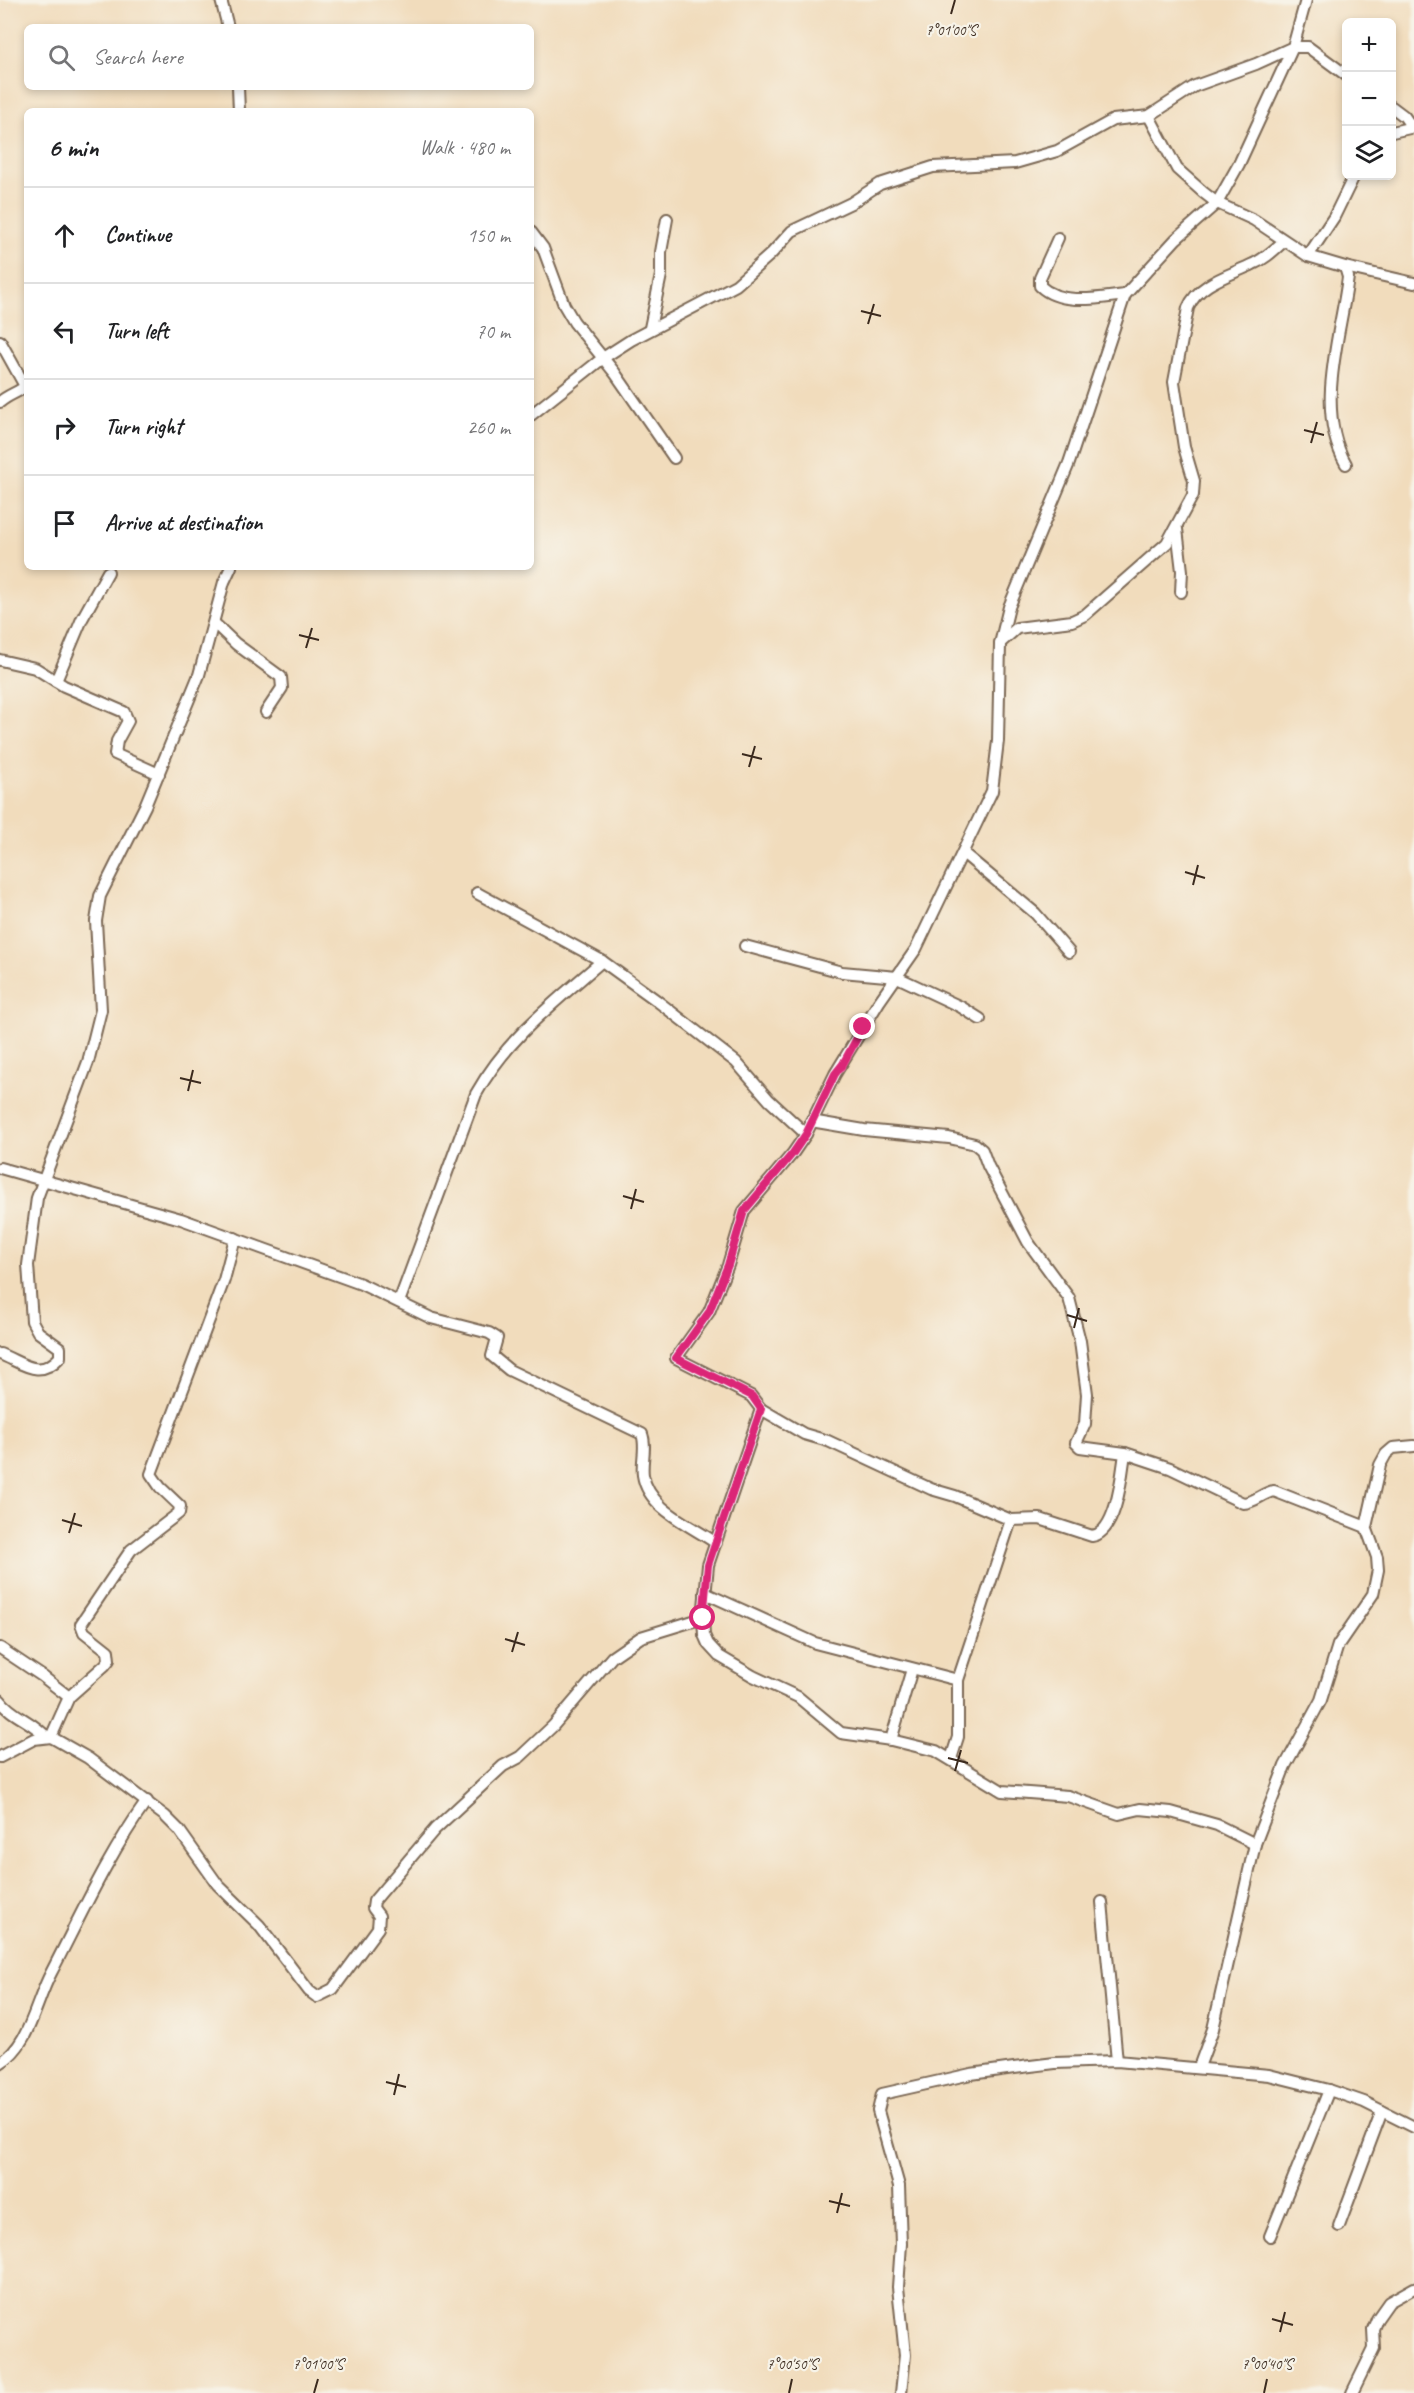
<!DOCTYPE html>
<meta charset="utf-8">
<style>
:root{--surface:#fff;--page:#f2f2f2;--text:#202124;--muted:#757577;--line:#e0e0e0}
body{margin:0;font-family:Caveat,sans-serif;background:var(--page);color:var(--text)}
.controls{position:absolute;right:18px;top:18px;display:grid;overflow:hidden;border-radius:9px;box-shadow:0 3px 9px #0003}
.controls button{width:54px;height:54px;display:grid;place-items:center;padding:0;border:0;border-bottom:2px solid var(--line);background:var(--surface);color:var(--text);font:30px sans-serif}
.stop{position:absolute;width:18px;height:18px;margin:-14px;border:4px solid #db2777;border-radius:50%;background:#fff}
.stop.end{background:#db2777;border-color:#fff;box-shadow:0 2px 6px #0008}
.list{margin:0;padding:0;list-style:none}
h2{display:flex;justify-content:space-between;align-items:center;height:78px;margin:0;padding:0 24px;font-size:26px}
h2 small{font-size:20px;font-weight:400;color:var(--muted)}
.list li{display:grid;grid-template-columns:39px 1fr auto;gap:18px;align-items:center;box-sizing:border-box;height:96px;padding:0 24px;border-top:2px solid var(--line)}
.list b{display:block;font-size:22px;white-space:nowrap}
.list em{font-size:20px;font-style:normal;color:var(--muted)}
.icon{flex:none;width:33px;height:33px;fill:none;stroke:currentColor;stroke-width:2;stroke-linecap:round;stroke-linejoin:round}
.map{position:relative;flex:none;width:1414px;height:2393px;overflow:hidden}
.search{position:absolute;background:var(--surface);box-shadow:0 3px 9px #0003;left:24px;top:24px;width:510px;height:66px;display:flex;align-items:center;gap:15px;box-sizing:border-box;padding:0 21px;border-radius:9px;color:var(--muted);font-size:22px}
.panel{position:absolute;background:var(--surface);box-shadow:0 3px 9px #0003;left:24px;top:108px;width:510px;height:462px;border-radius:9px}
.map>svg:first-child{display:block}
.lines{fill:none;stroke-linecap:round;stroke-linejoin:round}
.minor-casing{stroke:#7b6855;stroke-width:14}
.minor{stroke:#fff;stroke-width:10}
.route{stroke:#db2777;stroke-width:8}
.ticks{fill:none;stroke:#3b2a1e;stroke-width:2}
.ticks-label{font-size:15px;text-anchor:middle;fill:#3b2a1e;stroke:#f7f3e8;stroke-width:4.5;stroke-linejoin:round;paint-order:stroke}
</style>
<div class="map">
<svg width="1414" height="2393" viewBox="0 0 1414 2393">
<rect width="100%" height="100%" fill="#f7f3e8"/>
<filter id="ink" filterUnits="userSpaceOnUse"><feTurbulence type="fractalNoise" baseFrequency=".0167" numOctaves="2"/><feDisplacementMap in="SourceGraphic" scale="12" xChannelSelector="R" yChannelSelector="G"/><feConvolveMatrix kernelMatrix="1 2 1 2 8 2 1 2 1" color-interpolation-filters="sRGB"/></filter>
<filter id="wash" filterUnits="userSpaceOnUse"><feTurbulence type="fractalNoise" baseFrequency=".008" numOctaves="4" result="noise"/><feDisplacementMap in="SourceGraphic" scale="24" xChannelSelector="R" yChannelSelector="G"/><feGaussianBlur stdDeviation="1.35" result="paint"/><feColorMatrix in="noise" values="0 0 0 0 0 0 0 0 0 0 0 0 0 0 0 0 0 1.4 0 .05"/><feComposite in="paint" operator="in"/></filter>
<g filter="url(#wash)">
<rect width="100%" height="100%" fill="#f1dcbc"/>
</g>
<g filter="url(#ink)">
<g class="lines">
<defs>
<g id="minor">
<polyline points="221,0 228,27"/>
<polyline points="238,87 239,111"/>
<polyline points="1392,107 1404,116 1411,126"/>
<path d="M1149 116 1177 169 1204 193 1217 203 1254 220 1308 256 1345 267 1348 277C1341 336 1314 408 1346 464"/>
<polyline points="1392,132 1414,127"/>
<polyline points="531,232 543,248 564,305 574,322 615,373 674,458"/>
<path d="M1058 238 1040 278V286C1061 306 1099 298 1125 295"/>
<polyline points="1308,256 1334,217 1354,176"/>
<polyline points="1345,267 1414,283"/>
<polyline points="650,328 661,275 661,252 667,219"/>
<polyline points="0,341 25,386"/>
<path d="M0 402C9 394 18 393 27 385"/>
<polyline points="531,415 603,358 631,340 736,285 771,254 792,231 851,203 880,184 933,167 1015,163 1057,151 1113,120 1149,116 1195,86 1256,64 1293,47 1306,0"/>
<polyline points="1177,529 1182,571 1181,592"/>
<polyline points="214,623 236,644 281,677 282,688 266,712"/>
<path d="M1000 643 1017 628 1072 621 1085 615 1167 543 1193 495 1194 481 1184 447 1174 382 1188 308C1198 283 1231 275 1253 264 1265 259 1274 250 1284 241"/>
<polyline points="0,660 35,668 64,686 124,712 128,721 117,741 115,754 159,774"/>
<polyline points="56,681 82,619 108,572"/>
<polyline points="963,853 1035,913 1069,952"/>
<polyline points="477,893 602,961 656,1000 736,1062 769,1100 806,1134"/>
<polyline points="745,946 842,972 897,977 961,1007 980,1019"/>
<path d="M811 1121 864 1130 949 1138 975 1144 982 1150 988 1166 1028 1242 1069 1298 1080 1341 1087 1394 1085 1424 1076 1443 1080 1447 1125 1453 1170 1468 1243 1503C1256 1502 1262 1493 1274 1491L1366 1527"/>
<path d="M0 1168 181 1219 361 1284 431 1318 489 1333 497 1338 492 1356 509 1370 642 1434C647 1447 641 1461 643 1475 648 1509 691 1525 716 1543"/>
<path d="M399 1302 476 1094C507 1038 554 1003 602 961"/>
<path d="M0 1354C23 1363 39 1380 60 1357V1348L38 1332 32 1321 28 1265 37 1198 88 1062 101 1010 96 921 100 896 145 806 199 675 224 582 231 567"/>
<path d="M761 1409 804 1434 828 1441 931 1489 955 1496 1011 1520 1040 1519 1092 1536C1117 1533 1122 1473 1125 1453"/>
<polyline points="705,1593 815,1643 958,1680"/>
<polyline points="0,1648 42,1676 69,1697"/>
<path d="M0 1700C12 1717 33 1721 46 1737"/>
<polyline points="51,1737 88,1758 165,1816 179,1830 218,1885 259,1925 309,1991 317,1997 333,1989 378,1928 379,1916 373,1908 374,1901 435,1829 503,1766 520,1757 553,1726 612,1657 641,1637 703,1618"/>
<polyline points="891,1740 912,1669"/>
<polyline points="0,1757 34,1739 51,1737 69,1697 105,1665 109,1660 108,1651 84,1632 81,1624 131,1550 179,1513 180,1506 160,1487 151,1474 224,1280 235,1238"/>
<polyline points="951,1759 958,1737 958,1680 1011,1520"/>
<polyline points="1255,1844 1217,1825 1171,1812 1140,1809 1119,1814 1068,1796 1002,1791 936,1751 891,1740 841,1733 798,1697 753,1676 719,1656 708,1644 704,1635 703,1618 708,1565 761,1409 751,1396 676,1358 709,1312 728,1265 744,1211 793,1153 806,1134 835,1074 879,1002 916,949 992,791 998,741 1000,644 1009,607 1069,463 1125,295 1176,239 1217,203 1239,164 1293,47 1308,47 1346,75"/>
<polyline points="1102,1902 1117,2061"/>
<path d="M0 2063C30 2045 35 2003 51 1973 81 1915 108 1855 147 1801"/>
<polyline points="1199,2067 1213,2029 1255,1844 1285,1766 1321,1700 1338,1645 1373,1594 1378,1570 1377,1557 1366,1527 1380,1465 1386,1454 1393,1448 1414,1446"/>
<polyline points="1339,2226 1382,2111"/>
<polyline points="1270,2236 1329,2090"/>
<polyline points="901,2393 905,2355 898,2287 901,2244 899,2186 878,2111 882,2094 971,2074 1014,2068 1055,2063 1117,2061 1269,2075 1329,2090 1364,2102 1414,2127"/>
<polyline points="1352,2393 1374,2348 1373,2329 1377,2319 1389,2302 1414,2288"/>
</g>
</defs>
<!-- minor casing -->
<use href="#minor" class="minor-casing"/>
<!-- minor -->
<use href="#minor" class="minor"/>
</g>
</g>
<g class="lines" filter="url(#ink)">
<!-- route -->
<polyline class="route" points="703,1618 708,1565 761,1409 752,1396 676,1358 709,1312 728,1265 744,1211 793,1153 806,1134 835,1074 843,1064 863,1027"/>
</g>
<!-- ticks -->
<path class="ticks" d="M951 14 955 0M861 311 881 316M868 324 874 304M1304 430 1324 435M1311 443 1317 422M299 635 319 640M306 648 312 628M742 754 762 759M749 767 755 746M1185 872 1205 878M1193 885 1198 865M180 1078 201 1083M188 1091 193 1070M623 1196 644 1202M631 1209 636 1189M1067 1315 1087 1321M1074 1328 1079 1308M62 1520 82 1526M69 1533 75 1513M505 1639 525 1645M512 1652 518 1632M948 1758 968 1763M955 1771 961 1750M386 2082 406 2087M394 2095 399 2074M829 2201 850 2206M837 2213 842 2193M1272 2319 1293 2325M1280 2332 1285 2312M314 2393 318 2379M789 2393 792 2379M1264 2393 1267 2379"/>
<g class="ticks-label">
<text x="951" y="35">7°01'00"S</text>
<text x="318" y="2369">7°01'00"S</text>
<text x="792" y="2369">7°00'50"S</text>
<text x="1267" y="2369">7°00'40"S</text>
</g>
</svg>
<div class="controls">
<button>+</button>
<button>−</button>
<button><svg class="icon" aria-label="layers" viewBox="0 0 24 24"><path d="M12 4l9 5-9 5-9-5zM3 14l9 5 9-5"/></svg></button>
</div>
<div class="stop" style="left:703px;top:1618px"></div>
<div class="stop end" style="left:863px;top:1027px"></div>
<div class="search"><svg class="icon" aria-label="search" viewBox="0 0 24 24"><circle cx="10" cy="10" r="6"/><path d="M15 15l6 6"/></svg>Search here</div>
<section class="panel">
<h2>6 min<small>Walk · 480 m</small></h2>
<ul class="list">
<li><svg class="icon" aria-label="ahead" viewBox="0 0 24 24"><path d="M12 20V5M6 11l6-6 6 6"/></svg><div><b>Continue</b></div><em>150 m</em></li>
<li><svg class="icon" aria-label="left" viewBox="0 0 24 24"><path d="M17 20v-9H6M10 6l-5 5 5 5"/></svg><div><b>Turn left</b></div><em>70 m</em></li>
<li><svg class="icon" aria-label="right" viewBox="0 0 24 24"><path d="M7 20v-9h11M14 6l5 5-5 5"/></svg><div><b>Turn right</b></div><em>260 m</em></li>
<li><svg class="icon" aria-label="arrive" viewBox="0 0 24 24"><path d="M6 21V4h12l-3 4 3 4H6"/></svg><div><b>Arrive at destination</b></div></li>
</ul>
</section>
</div>
